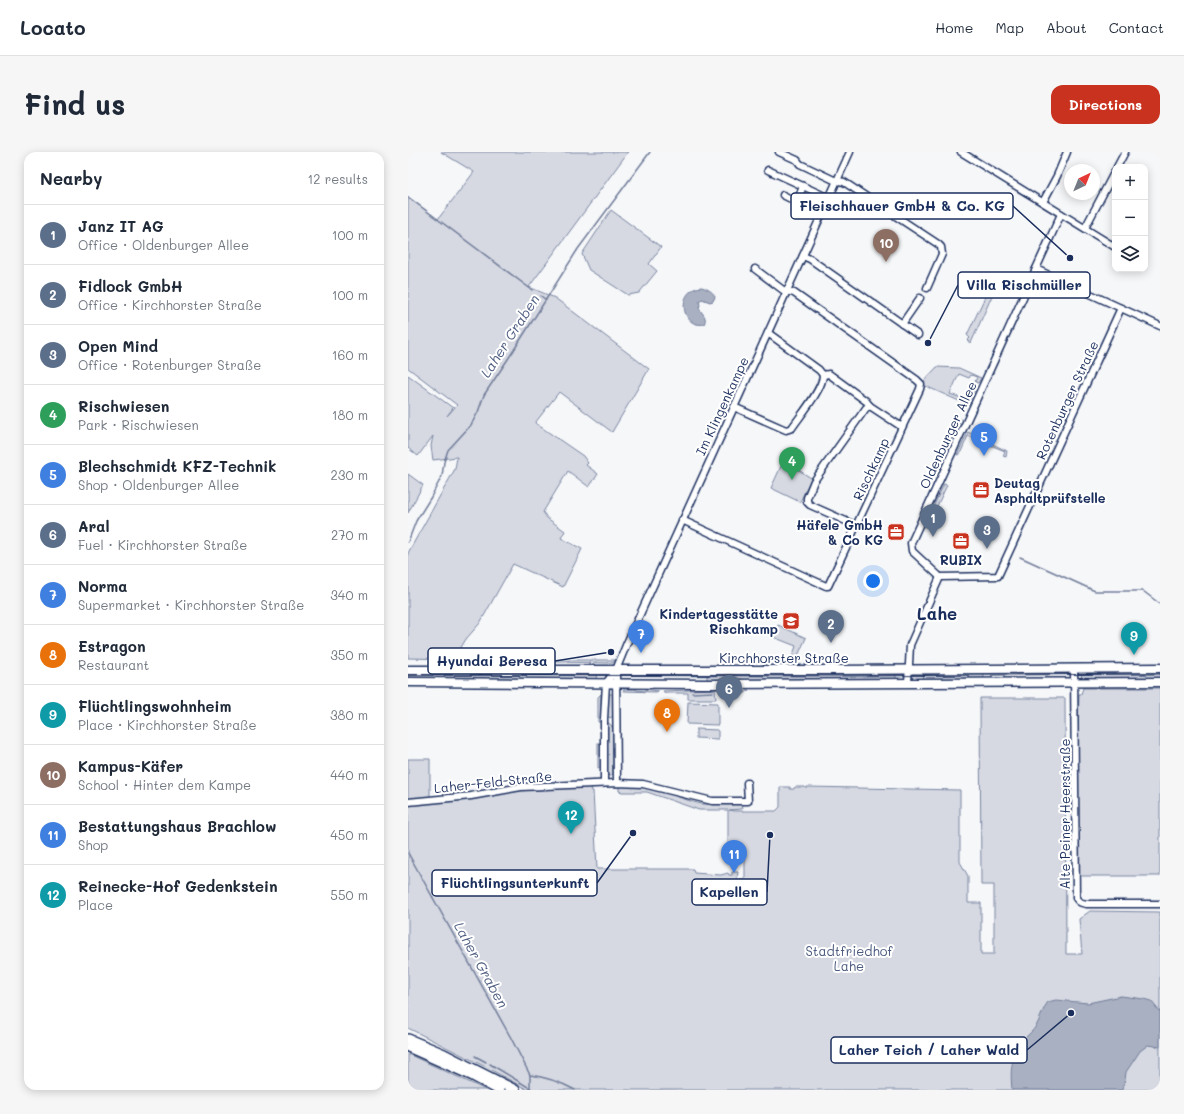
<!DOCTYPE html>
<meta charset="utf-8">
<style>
:root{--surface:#fff;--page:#f6f6f7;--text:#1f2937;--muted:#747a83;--line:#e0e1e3;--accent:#c8321e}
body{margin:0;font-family:Mali,sans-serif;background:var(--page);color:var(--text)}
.controls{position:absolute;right:12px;top:12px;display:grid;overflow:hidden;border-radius:8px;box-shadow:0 2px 10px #0003}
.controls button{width:36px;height:36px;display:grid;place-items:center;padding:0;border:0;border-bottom:1px solid var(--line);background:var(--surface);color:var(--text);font:20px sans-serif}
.compass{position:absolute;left:656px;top:12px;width:36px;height:36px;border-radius:50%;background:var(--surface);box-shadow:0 2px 10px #0003;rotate:43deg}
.you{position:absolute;left:465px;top:429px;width:14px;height:14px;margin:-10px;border:3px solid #fff;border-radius:50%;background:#1a73e8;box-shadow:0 0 0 6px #1a73e833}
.badge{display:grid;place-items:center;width:26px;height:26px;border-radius:50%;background:var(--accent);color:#fff;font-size:13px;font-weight:700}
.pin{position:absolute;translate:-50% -33px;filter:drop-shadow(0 1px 2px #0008)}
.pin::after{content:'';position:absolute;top:21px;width:14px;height:12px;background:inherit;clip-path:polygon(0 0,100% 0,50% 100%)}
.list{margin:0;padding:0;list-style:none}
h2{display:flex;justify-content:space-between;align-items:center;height:52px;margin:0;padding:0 16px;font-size:17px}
h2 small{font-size:13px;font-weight:400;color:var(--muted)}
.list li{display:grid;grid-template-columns:26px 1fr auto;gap:12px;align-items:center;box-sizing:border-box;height:60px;padding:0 16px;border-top:1px solid var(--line)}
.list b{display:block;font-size:15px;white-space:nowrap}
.list p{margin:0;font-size:13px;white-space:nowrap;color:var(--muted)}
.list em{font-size:13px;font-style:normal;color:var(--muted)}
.icon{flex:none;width:22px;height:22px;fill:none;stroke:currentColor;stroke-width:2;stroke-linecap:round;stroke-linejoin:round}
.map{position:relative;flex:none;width:752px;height:938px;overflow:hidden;border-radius:12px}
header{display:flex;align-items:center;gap:24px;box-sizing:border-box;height:56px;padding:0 20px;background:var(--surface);border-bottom:1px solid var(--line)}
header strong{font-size:19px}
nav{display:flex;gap:22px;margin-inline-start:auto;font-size:14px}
.intro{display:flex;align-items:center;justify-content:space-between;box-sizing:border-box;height:96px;padding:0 24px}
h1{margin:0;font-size:28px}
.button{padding:10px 18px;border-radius:12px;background:var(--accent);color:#fff;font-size:14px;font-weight:700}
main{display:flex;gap:24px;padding:0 24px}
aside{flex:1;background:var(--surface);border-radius:12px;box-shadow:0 2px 10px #0003}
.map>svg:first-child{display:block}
.green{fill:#d6d9e2;stroke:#7884a0}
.water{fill:#a9b0c1;stroke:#707c99}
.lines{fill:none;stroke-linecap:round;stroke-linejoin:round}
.stream{stroke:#707c99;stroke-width:1.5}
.minor-casing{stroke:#1b2f5e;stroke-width:9}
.major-casing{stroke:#1b2f5e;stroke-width:11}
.highway-casing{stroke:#1b2f5e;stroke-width:12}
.minor{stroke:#fff;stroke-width:6}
.major{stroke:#fff;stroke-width:8}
.highway{stroke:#fff;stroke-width:9}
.tram{stroke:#1b2f5e;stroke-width:1}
.labels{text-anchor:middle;stroke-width:4;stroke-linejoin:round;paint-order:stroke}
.street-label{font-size:13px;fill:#1b2f5e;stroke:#fff}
.poi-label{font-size:13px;font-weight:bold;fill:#1b2f5e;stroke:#fff;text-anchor:end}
.park-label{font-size:13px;fill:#4a5a7f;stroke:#fff}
.water-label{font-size:14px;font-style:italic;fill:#4d5c81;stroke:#fff}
.district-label{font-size:17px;font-weight:bold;fill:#1b2f5e;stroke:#fff}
.leader{fill:none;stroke:#1b2f5e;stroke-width:1.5}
.callout-dot{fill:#1b2f5e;stroke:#fff;stroke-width:1.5}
.callout{fill:#fff;stroke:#1b2f5e;stroke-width:1.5}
.callout-label{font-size:14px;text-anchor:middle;font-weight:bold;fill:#1b2f5e}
</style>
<header>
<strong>Locato</strong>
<nav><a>Home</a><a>Map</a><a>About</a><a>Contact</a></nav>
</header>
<div class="intro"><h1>Find us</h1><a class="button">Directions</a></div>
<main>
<aside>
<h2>Nearby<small>12 results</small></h2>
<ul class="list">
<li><span class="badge" style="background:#5c6f8a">1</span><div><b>Janz IT AG</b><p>Office · Oldenburger Allee</p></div><em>100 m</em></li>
<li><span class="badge" style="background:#5c6f8a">2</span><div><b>Fidlock GmbH</b><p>Office · Kirchhorster Straße</p></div><em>100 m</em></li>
<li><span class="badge" style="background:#5c6f8a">3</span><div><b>Open Mind</b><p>Office · Rotenburger Straße</p></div><em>160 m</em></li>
<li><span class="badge" style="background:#2e9e5b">4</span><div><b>Rischwiesen</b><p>Park · Rischwiesen</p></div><em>180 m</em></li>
<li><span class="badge" style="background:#3f7fe0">5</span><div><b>Blechschmidt KFZ-Technik</b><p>Shop · Oldenburger Allee</p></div><em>230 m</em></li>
<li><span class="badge" style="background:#5c6f8a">6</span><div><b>Aral</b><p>Fuel · Kirchhorster Straße</p></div><em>270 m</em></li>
<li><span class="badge" style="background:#3f7fe0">7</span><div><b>Norma</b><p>Supermarket · Kirchhorster Straße</p></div><em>340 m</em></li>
<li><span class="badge" style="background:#e8710a">8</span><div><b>Estragon</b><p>Restaurant</p></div><em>350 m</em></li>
<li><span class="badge" style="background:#0f9aa8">9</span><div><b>Flüchtlingswohnheim</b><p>Place · Kirchhorster Straße</p></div><em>380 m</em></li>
<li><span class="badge" style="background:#8d6e63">10</span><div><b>Kampus-Käfer</b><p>School · Hinter dem Kampe</p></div><em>440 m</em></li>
<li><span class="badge" style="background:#3f7fe0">11</span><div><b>Bestattungshaus Brachlow</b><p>Shop</p></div><em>450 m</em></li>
<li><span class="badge" style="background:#0f9aa8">12</span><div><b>Reinecke-Hof Gedenkstein</b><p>Place</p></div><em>550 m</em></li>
</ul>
</aside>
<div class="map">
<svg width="752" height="938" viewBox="0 0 752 938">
<rect width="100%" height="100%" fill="#f6f7f9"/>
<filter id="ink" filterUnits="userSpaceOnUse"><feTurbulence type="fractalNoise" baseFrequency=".025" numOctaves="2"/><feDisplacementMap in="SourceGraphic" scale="8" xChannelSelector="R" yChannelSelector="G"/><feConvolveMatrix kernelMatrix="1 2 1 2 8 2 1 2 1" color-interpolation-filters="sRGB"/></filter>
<g filter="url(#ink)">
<!-- green -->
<g class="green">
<polygon points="33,0 220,0 121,135 147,146 241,217 204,280 151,240 127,271 175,304 180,311 178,313 190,322 181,335 160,319 135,360 139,366 157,379 153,386 174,397 155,435 105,412 72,471 58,487 46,507 0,506 0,401 47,317 49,305 25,308 23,294 25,284 10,304 0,296 0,223 45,256 39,264 49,253 0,216 0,45 30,67 66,20"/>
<polygon points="203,58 253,95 241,112 249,119 231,141 220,143 181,118 174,102"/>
<polygon points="587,124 591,124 614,135 611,142 609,142 610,137 591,128 563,191 559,189 562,186 559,183"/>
<polygon points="529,215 551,216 573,226 570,231 567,230 569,225 563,223 561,226 551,222 542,242 556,247 560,246 565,233 568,235 560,253 513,232"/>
<polygon points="552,267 553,267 535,307 534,306"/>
<polygon points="560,280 599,299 598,305 595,304 597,299 560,284 552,302 549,303"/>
<polygon points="375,310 386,315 403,326 392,350 363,336"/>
<polygon points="0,322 15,333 0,361"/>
<polygon points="536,332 539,333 528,356 525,355"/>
<polygon points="370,473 398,486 387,510 382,511 388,494 365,485"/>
<polygon points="140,508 207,508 205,511 140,510"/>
<polygon points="0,519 189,520 188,527 0,528"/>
<polygon points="576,520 576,528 515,529 514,521"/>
<polygon points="752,520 752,527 674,528 673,521"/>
<polygon points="299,521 488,521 488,527 299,528"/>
<polygon points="675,536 752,536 752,724 671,724 670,577 671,542 673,542"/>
<polygon points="216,537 228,537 228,538 238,539 238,537 250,539 248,540 215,539"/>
<polygon points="307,537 308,547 280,547 280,541 257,541 255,539"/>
<polygon points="312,537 341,538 336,542 318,542"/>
<polygon points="193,542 193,570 190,570 190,545"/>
<polygon points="201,542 205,542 205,564 202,566 199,563"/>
<path d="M572 546H657L658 802H674L671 767 682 759 752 760V938H120L80 916 0 876V653L55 647 109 639 183 635 184 639H185L189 717H285L286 721 313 723 320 721 321 723H324V720H330L329 727H337V705H320V658H291L239 640H214L211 639V636C228 624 274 649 294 652 307 653 321 651 334 652L335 656 333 657 321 658 327 659H368L372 655V635H382V637H386L387 635H397V636H399V635L552 638V710L560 724V751H573V802H586V733H573Z"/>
<polygon points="280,550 310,551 310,573 279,572"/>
<polygon points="199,570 203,573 205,577 205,622 202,624 199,623 198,617 198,571"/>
<polygon points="288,577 310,578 310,587 288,586"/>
<rect x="190" y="591" width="3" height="25"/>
<polygon points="0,607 22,607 22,645 0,647"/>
<polygon points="0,902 78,938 0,938"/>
</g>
<!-- water -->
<g class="water">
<path d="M294 135C299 137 305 139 307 145L305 149 302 150 294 147 291 149 292 153 291 156C294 162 300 165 296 172 273 177 267 137 294 135Z"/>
<path d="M713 844 736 847 743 849 752 860V895L740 893 732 899 718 920 717 928 714 938H604C602 915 603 905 617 886 621 882 625 879 628 874 633 866 634 858 640 850L648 848 680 851Z"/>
</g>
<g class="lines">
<!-- stream -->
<g class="stream">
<polyline points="0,45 124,138"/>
<polyline points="133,144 138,148"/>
<polyline points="0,390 8,369 23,345 34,324 36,310 40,298 63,273 70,260 76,243 104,201 170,97 242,0"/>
<polyline points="612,405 687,439 735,439 752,452"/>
<polyline points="316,539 337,540"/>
<polyline points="284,541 305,540"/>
<polyline points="0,701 103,886 122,923 122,937"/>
<polyline points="67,904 78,910"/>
<polyline points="82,912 125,938"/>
<path d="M122 923C139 925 152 930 167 938"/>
</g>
<defs>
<g id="minor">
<polyline points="371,0 389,8 392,12 426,28 436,30 530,92 533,95 534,102 519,136"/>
<polyline points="553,0 707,95"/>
<polyline points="709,15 717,0"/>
<polyline points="360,18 421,46"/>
<polyline points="375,43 393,52 395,54 413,63"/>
<polyline points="389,50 395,34"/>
<polyline points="635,50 649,24 659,0"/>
<polyline points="677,76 707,19"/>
<polyline points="395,104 402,107 510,183"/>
<polyline points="628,117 752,174"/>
<polyline points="494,172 512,146"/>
<polyline points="415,223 421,222 458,249 462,254 494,275"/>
<path d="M326 255 378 278 384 276C392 264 415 237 415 223L411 218 360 181"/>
<polyline points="274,368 418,434 420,434 512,237 513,232 509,228 386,141 375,138 347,117"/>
<polyline points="449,374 402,353 399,350 399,346 406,329 458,256 462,254"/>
<polyline points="532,425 504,399 503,391 653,62"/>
<polyline points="532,425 590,424 713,156"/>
<path d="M666 516 668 746C671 751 674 751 679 752H752"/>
<polyline points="208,518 209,631"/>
<polyline points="500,531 502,493 532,425"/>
<polyline points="196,631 196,567 198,531 208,518 219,491 442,0"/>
<polyline points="0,650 63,644 113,635 209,631 235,632 304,649 340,649 339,631"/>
</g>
<g id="major">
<polyline points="0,518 427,518 752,516"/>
<polyline points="0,530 296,532 752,530"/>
</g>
<g id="highway">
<polyline points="0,887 36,902 107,938"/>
<polyline points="0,895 65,924 91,938"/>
</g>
</defs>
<!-- minor casing -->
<use href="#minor" class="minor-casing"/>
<!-- major casing -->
<use href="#major" class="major-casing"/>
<!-- highway casing -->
<use href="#highway" class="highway-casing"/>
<!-- minor -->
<use href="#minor" class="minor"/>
<!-- major -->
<use href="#major" class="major"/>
<!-- highway -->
<use href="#highway" class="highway"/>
<!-- tram -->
<polyline class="tram" points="0,523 440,524 752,522"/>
</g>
</g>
<!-- icons -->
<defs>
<symbol id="office-square" viewBox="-11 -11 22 22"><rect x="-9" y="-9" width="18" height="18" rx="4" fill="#c8321e" stroke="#fff"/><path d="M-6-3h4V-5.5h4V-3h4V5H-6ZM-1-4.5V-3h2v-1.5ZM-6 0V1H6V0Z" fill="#fff"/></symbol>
<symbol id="school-square" viewBox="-11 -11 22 22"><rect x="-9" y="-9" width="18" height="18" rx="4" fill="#c8321e" stroke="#fff"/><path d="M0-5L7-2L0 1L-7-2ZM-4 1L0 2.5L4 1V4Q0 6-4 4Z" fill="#fff"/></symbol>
</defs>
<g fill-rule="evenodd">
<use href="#office-square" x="563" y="328" width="20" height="20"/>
<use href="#office-square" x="478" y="370" width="20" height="20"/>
<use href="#office-square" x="543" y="379" width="20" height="20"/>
<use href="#school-square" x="373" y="459" width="20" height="20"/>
</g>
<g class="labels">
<!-- street labels -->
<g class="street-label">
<text transform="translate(659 248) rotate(-65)" y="5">Rotenburger Straße</text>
<text transform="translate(314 254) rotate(-65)" y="5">Im Klingenkampe</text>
<text transform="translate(540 283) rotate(-65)" y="5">Oldenburger Allee</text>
<text transform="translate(463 317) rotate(-65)" y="5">Rischkamp</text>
<text x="376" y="511">Kirchhorster Straße</text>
<text transform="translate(85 630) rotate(-6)" y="5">Laher-Feld-Straße</text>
<text transform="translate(657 662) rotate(-90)" y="5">Alte Peiner Heerstraße</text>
</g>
<!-- poi labels -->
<g class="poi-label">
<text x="586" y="336" text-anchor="start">Deutag<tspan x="586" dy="15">Asphaltprüfstelle</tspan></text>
<text x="475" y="378">Häfele GmbH<tspan x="475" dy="15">&amp; Co KG</tspan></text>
<text x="553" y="413" text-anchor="middle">RUBIX</text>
<text x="370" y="467">Kindertagesstätte<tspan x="370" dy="15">Rischkamp</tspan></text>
</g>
<!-- park labels -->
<g class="park-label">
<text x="441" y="804">Stadtfriedhof<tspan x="441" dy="15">Lahe</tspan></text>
</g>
<!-- water labels -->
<g class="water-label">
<text transform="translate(102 184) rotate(-57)" y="5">Laher Graben</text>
<text transform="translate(73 813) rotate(61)" y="5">Laher Graben</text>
</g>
<!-- district labels -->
<g class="district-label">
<text x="529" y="468">Lahe</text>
</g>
</g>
<!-- callouts -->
<path class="leader" d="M662 106L605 54M520 191L550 133M203 500L147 509M225 681L189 731M362 683L359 740M663 861L619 898"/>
<g class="callout-dot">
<circle cx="662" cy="106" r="4"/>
<circle cx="520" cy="191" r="4"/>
<circle cx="203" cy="500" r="4"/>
<circle cx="225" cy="681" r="4"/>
<circle cx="362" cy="683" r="4"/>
<circle cx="663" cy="861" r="4"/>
</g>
<g class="callout">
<rect x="383" y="41" width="222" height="26" rx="4"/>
<rect x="550" y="120" width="132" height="26" rx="4"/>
<rect x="20" y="496" width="127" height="26" rx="4"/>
<rect x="24" y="718" width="165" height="26" rx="4"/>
<rect x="284" y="727" width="75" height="26" rx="4"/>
<rect x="423" y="885" width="196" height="26" rx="4"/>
</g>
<g class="callout-label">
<text x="494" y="59">Fleischhauer GmbH &amp; Co. KG</text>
<text x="616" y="138">Villa Rischmüller</text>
<text x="84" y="514">Hyundai Beresa</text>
<text x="107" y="736">Flüchtlingsunterkunft</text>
<text x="321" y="745">Kapellen</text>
<text x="521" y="903">Laher Teich / Laher Wald</text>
</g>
</svg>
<div class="controls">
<button>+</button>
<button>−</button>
<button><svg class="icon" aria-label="layers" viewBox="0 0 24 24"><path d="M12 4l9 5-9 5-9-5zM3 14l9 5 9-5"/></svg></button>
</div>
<svg class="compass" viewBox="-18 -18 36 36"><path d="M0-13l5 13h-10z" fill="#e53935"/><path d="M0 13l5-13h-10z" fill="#747a83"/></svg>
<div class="you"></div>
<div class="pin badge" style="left:525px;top:385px;background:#5c6f8a">1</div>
<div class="pin badge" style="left:423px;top:491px;background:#5c6f8a">2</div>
<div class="pin badge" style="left:579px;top:397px;background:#5c6f8a">3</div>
<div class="pin badge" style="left:384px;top:328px;background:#2e9e5b">4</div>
<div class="pin badge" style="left:576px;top:304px;background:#3f7fe0">5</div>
<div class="pin badge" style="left:321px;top:556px;background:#5c6f8a">6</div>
<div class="pin badge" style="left:233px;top:501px;background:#3f7fe0">7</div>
<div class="pin badge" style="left:259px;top:580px;background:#e8710a">8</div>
<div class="pin badge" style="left:726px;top:503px;background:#0f9aa8">9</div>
<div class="pin badge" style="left:478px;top:110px;background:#8d6e63">10</div>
<div class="pin badge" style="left:326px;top:721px;background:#3f7fe0">11</div>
<div class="pin badge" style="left:163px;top:682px;background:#0f9aa8">12</div>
</div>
</main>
